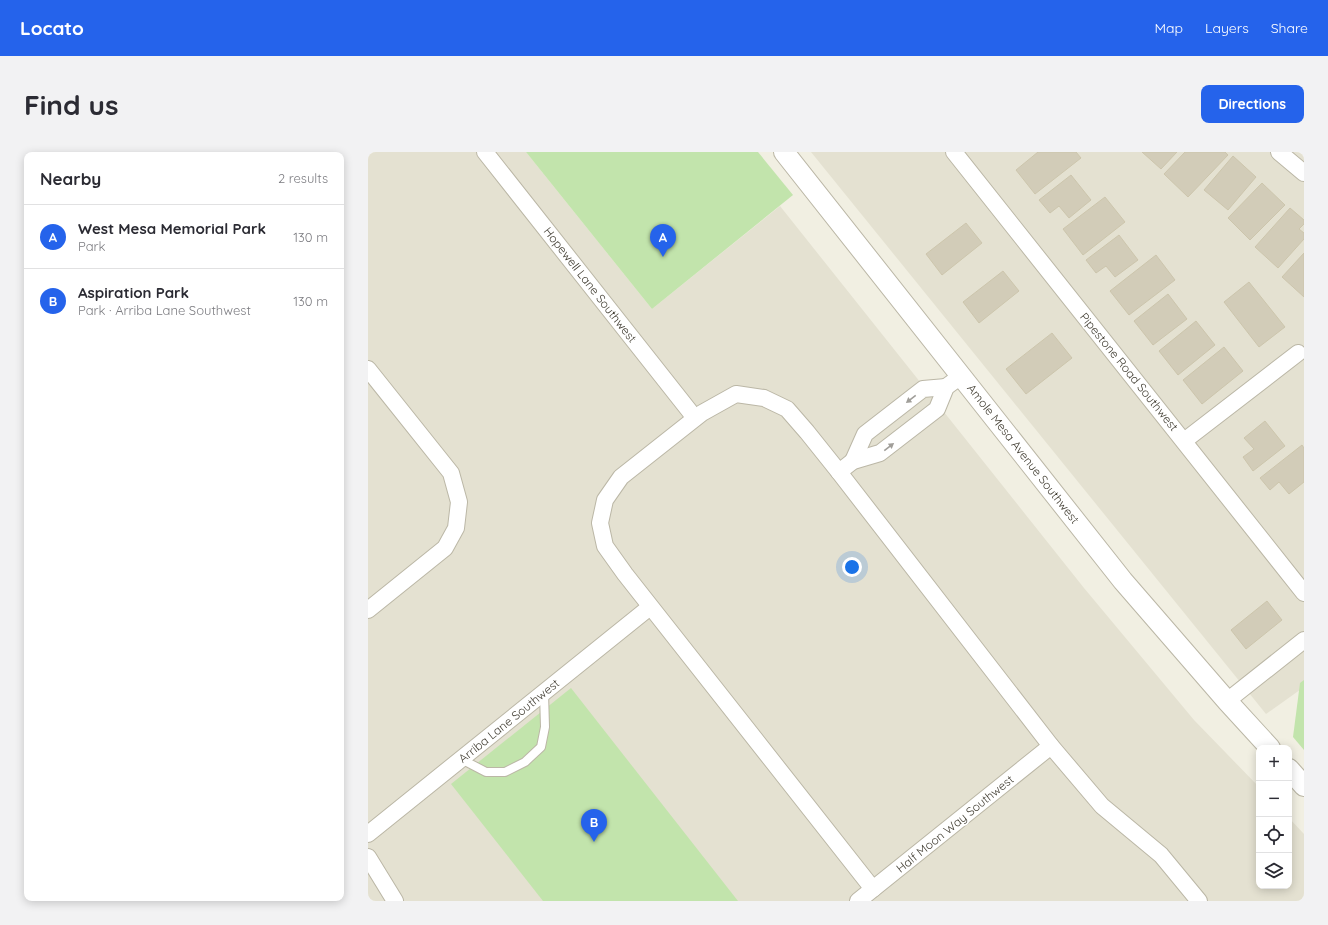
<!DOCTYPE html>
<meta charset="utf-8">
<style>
:root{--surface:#fff;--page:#f2f2f3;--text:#2b2b33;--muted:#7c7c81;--line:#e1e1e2;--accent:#2563eb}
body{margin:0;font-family:Quicksand,sans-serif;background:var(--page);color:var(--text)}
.controls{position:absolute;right:12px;bottom:12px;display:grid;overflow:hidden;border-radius:8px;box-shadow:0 2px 10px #0003}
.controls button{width:36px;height:36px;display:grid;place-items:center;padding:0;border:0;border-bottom:1px solid var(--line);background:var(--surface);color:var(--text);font:20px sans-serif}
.you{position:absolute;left:484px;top:415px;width:14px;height:14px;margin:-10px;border:3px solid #fff;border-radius:50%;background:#1a73e8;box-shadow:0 0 0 6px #1a73e833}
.badge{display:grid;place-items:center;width:26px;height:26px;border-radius:50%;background:var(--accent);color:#fff;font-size:13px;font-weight:700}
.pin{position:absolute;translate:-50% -33px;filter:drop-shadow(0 1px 2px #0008)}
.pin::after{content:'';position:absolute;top:21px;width:14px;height:12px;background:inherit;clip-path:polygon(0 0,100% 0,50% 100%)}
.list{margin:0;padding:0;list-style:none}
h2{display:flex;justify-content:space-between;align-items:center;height:52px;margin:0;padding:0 16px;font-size:17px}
h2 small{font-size:13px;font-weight:400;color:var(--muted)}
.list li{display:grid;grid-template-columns:26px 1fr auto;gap:12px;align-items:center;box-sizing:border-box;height:64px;padding:0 16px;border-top:1px solid var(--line)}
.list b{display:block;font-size:15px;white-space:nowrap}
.list p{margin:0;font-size:13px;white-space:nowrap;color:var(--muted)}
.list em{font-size:13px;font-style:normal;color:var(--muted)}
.icon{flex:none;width:22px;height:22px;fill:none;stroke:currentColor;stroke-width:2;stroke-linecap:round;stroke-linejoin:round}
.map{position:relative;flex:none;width:936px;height:749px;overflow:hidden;border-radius:8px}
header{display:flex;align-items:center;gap:24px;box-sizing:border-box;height:56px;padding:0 20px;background:var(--accent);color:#fff}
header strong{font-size:19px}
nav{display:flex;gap:22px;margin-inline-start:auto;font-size:14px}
.intro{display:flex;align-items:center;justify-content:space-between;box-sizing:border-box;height:96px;padding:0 24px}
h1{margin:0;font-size:28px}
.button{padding:10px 18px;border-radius:8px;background:var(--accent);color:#fff;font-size:14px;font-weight:700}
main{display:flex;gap:24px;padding:0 24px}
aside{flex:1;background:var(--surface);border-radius:8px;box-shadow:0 2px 10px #0003}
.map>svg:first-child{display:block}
.residential{fill:#e4e1d1}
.green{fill:#c2e4ac}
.building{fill:#d2ccb8;stroke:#ccc5ac}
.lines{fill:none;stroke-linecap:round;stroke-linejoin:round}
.service-casing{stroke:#bbb7a6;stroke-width:10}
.minor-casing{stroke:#bbb7a6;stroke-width:18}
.tertiary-casing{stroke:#bbb7a6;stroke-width:22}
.service{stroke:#fff;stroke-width:8}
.minor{stroke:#fff;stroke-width:16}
.tertiary{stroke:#fff;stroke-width:20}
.oneway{fill:#a09e99}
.labels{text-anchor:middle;stroke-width:3.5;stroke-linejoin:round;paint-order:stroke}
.street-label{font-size:12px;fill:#423e33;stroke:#fff}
</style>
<header>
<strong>Locato</strong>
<nav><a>Map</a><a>Layers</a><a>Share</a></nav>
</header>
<div class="intro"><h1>Find us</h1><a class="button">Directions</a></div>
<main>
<aside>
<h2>Nearby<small>2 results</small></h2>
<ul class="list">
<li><span class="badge">A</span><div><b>West Mesa Memorial Park</b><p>Park</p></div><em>130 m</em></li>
<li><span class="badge">B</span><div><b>Aspiration Park</b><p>Park · Arriba Lane Southwest</p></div><em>130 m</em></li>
</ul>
</aside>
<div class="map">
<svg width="936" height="749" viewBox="0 0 936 749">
<rect width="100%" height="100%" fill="#f1efe2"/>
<!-- residential -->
<g class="residential">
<polygon points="0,0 158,0 284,157 412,54 716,436 826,568 891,635 891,734 921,734 921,666 936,682 936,749 0,749"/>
<polygon points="443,0 936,0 936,535 898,562"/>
</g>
<!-- green -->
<g class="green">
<polygon points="158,0 390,0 425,43 284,157"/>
<polygon points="936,528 936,598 925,585 932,531"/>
<polygon points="203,536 370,749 175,749 83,632"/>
</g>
<!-- building -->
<g class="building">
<polygon points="670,0 708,0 713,6 667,42 648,18"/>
<polygon points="774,0 809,0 793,17"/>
<polygon points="817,0 857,0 860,3 820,45 796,22"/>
<polygon points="865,4 888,25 860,58 836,38"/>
<polygon points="703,23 723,48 701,66 691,54 682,61 671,48"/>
<polygon points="894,31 917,53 882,88 860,66"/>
<polygon points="737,45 757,70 715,103 695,77"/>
<polygon points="922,56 936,68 936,72 931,77 936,81 936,87 910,116 887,95"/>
<polygon points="598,71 614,91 574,123 558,102"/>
<polygon points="751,83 770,108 747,125 738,114 728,121 718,108"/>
<polygon points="936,101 936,145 914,125"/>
<polygon points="788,103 807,128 761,163 742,139"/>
<polygon points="635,119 651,139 611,171 595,150"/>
<polygon points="881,130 917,175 891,195 856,150"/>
<polygon points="800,142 819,167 785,193 766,169"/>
<polygon points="828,169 847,193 810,223 791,199"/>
<polygon points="684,181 704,206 658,242 638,217"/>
<polygon points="856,195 875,219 834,252 815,228"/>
<polygon points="897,269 917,294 885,319 875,305 886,297 876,286"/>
<polygon points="934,293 936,296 936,330 921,342 911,330 902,338 892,326"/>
<polygon points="899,449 914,468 878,497 863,478"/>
</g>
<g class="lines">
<defs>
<polyline id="service" points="93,607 118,620 137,620 157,610 173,595 177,575 176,541"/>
<g id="minor">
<polyline points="117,0 327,266"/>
<polyline points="586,0 936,441"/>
<polyline points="911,0 936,21"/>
<polyline points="0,217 83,321 91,350 88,376 77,396 0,458"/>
<polyline points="816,289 930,201"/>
<polyline points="485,309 497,282 555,237 578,235"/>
<polyline points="471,320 485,309 512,301 569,257 578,235 593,224"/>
<polyline points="859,549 936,488"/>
<polyline points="0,682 282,455"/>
<polyline points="0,705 27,749"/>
<polyline points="505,737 257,422 237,394 232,371 237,348 253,325 334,261 368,242 396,246 419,257 439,280 471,320 683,594 734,654 793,703 831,749"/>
<polyline points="490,749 683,594"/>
</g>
<g id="tertiary">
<polyline points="416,0 755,429 859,549 902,596"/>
<polyline points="921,617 936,634"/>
</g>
</defs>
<!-- service casing -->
<use href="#service" class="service-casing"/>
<!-- minor casing -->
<use href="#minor" class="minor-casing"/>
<!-- tertiary casing -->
<use href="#tertiary" class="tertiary-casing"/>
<!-- service -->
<use href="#service" class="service"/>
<!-- minor -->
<use href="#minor" class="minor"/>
<!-- tertiary -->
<use href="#tertiary" class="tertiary"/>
</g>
<!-- one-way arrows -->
<defs><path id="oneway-solid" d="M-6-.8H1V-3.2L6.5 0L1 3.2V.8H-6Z"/></defs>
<g class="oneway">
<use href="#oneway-solid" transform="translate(543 247) rotate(142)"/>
<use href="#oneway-solid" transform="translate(521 295) rotate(-38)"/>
</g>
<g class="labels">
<!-- street labels -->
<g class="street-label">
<text transform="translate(222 133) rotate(52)" y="4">Hopewell Lane Southwest</text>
<text transform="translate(761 220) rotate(51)" y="4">Pipestone Road Southwest</text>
<text transform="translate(655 302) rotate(52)" y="4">Amole Mesa Avenue Southwest</text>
<text transform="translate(141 569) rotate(-39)" y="4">Arriba Lane Southwest</text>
<text transform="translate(587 672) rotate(-39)" y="4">Half Moon Way Southwest</text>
</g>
</g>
</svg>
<div class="controls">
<button>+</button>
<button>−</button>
<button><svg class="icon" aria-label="locate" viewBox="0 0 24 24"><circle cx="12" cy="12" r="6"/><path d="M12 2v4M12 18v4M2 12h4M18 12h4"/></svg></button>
<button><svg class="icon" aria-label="layers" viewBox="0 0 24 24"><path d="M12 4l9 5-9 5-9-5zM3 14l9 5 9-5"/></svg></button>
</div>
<div class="you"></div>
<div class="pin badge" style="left:295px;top:105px">A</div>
<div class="pin badge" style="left:226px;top:690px">B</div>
</div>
</main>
